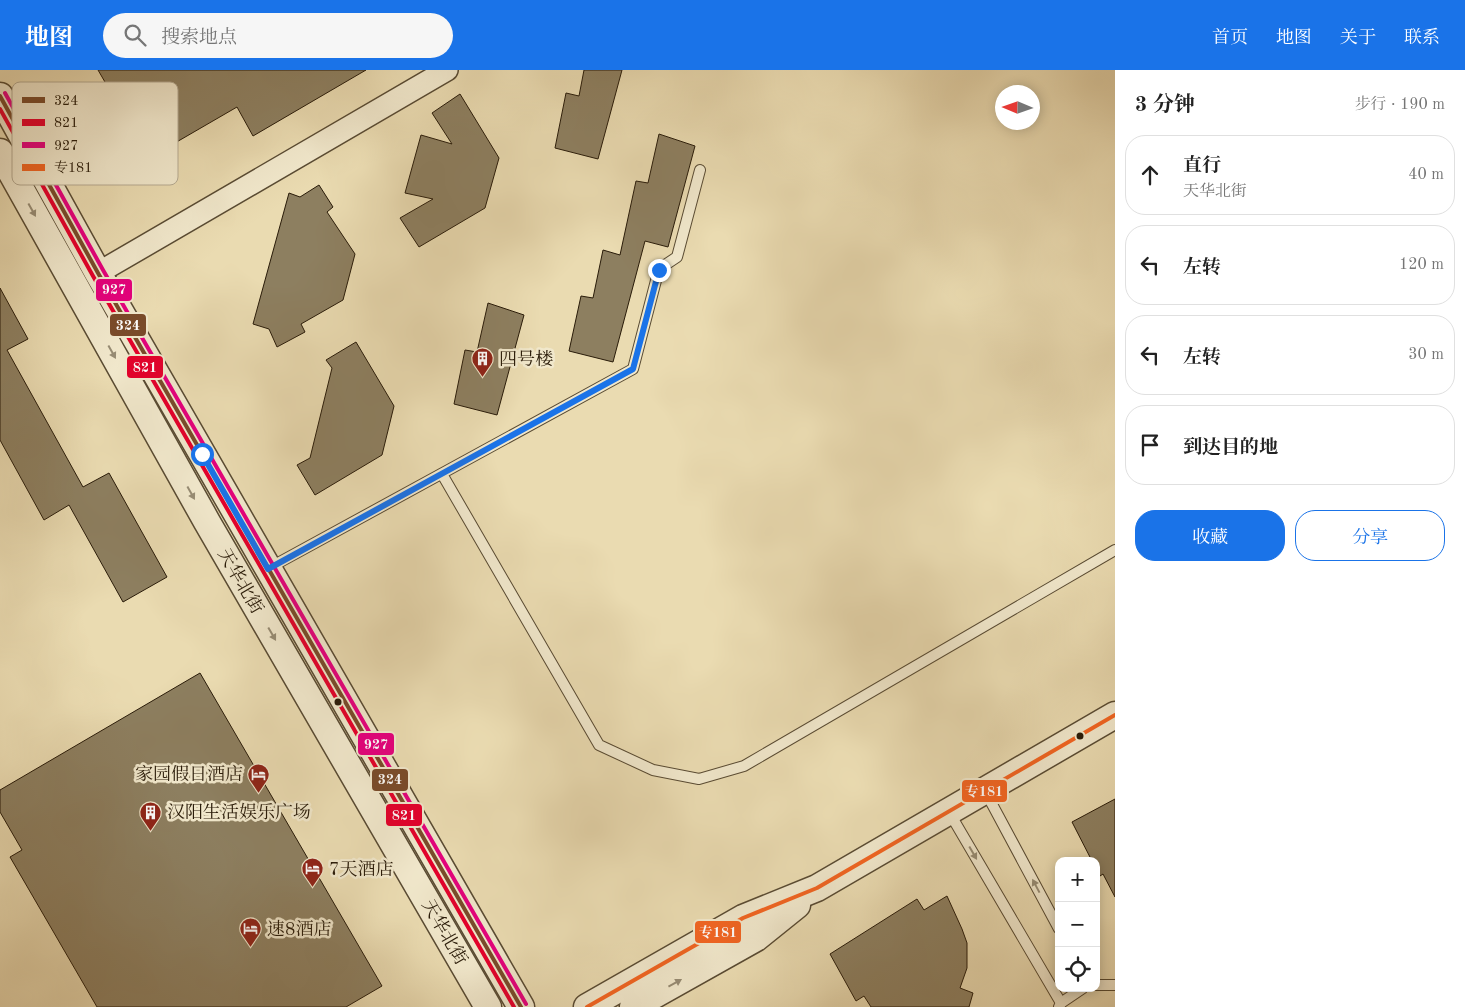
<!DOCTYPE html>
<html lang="zh">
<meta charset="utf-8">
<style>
:root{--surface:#fff;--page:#f6f6f6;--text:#222;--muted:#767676;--line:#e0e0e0;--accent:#1a73e8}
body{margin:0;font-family:"Old Standard TT","Noto Serif SC",serif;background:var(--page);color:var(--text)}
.controls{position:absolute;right:15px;bottom:15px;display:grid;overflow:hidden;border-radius:10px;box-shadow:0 2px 12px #0003}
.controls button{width:45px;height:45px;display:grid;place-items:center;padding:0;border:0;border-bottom:1px solid var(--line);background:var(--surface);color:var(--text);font:25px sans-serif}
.compass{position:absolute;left:995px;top:15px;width:45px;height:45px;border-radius:50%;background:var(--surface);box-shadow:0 2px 12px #0003;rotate:272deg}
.stop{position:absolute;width:15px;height:15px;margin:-11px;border:4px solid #1a73e8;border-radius:50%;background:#fff}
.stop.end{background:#1a73e8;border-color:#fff;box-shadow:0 1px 5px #0008}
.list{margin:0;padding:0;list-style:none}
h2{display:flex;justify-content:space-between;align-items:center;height:65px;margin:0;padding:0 20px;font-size:21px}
h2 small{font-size:16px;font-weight:400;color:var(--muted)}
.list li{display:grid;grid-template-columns:32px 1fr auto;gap:15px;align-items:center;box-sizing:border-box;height:80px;margin:0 10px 10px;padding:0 10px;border:1px solid var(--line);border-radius:20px}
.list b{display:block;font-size:19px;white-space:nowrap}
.list p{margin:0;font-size:16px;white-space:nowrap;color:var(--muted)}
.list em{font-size:16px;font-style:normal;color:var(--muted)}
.actions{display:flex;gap:10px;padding:15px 20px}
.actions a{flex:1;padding:11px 0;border:1px solid var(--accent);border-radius:20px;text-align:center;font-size:18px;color:var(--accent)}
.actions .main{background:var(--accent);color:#fff}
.icon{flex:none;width:28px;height:28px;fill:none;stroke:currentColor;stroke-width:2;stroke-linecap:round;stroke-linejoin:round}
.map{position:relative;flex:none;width:1115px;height:937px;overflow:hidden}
header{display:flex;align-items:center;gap:30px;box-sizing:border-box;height:70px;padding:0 25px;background:var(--accent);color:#fff}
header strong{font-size:24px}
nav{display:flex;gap:28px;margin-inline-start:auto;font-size:18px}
.search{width:350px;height:45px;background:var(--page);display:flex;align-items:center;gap:12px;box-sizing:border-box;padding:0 18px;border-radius:28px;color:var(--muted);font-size:19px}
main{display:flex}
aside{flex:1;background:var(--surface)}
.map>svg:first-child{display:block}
.building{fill:#8d7f60;stroke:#291b09}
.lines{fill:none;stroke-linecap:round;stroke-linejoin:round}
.service-casing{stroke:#594b33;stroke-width:12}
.minor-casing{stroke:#594b33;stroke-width:24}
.tertiary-casing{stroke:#594b33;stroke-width:29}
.service{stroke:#f1e8cc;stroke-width:10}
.minor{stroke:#f1e8cc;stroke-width:21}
.tertiary{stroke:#f1e8cc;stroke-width:26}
.bus-1-casing{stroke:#f1e8cc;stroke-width:8}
.bus-2-casing{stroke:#f1e8cc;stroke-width:8}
.bus-3-casing{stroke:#f1e8cc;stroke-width:8}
.bus-4-casing{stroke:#f1e8cc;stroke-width:8}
.bus-1{stroke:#7a4b2a;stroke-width:4}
.bus-2{stroke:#e4002b;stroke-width:4}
.bus-3{stroke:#e5007d;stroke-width:4}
.bus-4{stroke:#f26522;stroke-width:4}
.oneway{fill:#978c74}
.route{stroke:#1a73e8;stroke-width:6}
.bus-dot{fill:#291b09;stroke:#f1e8cc;stroke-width:2}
.labels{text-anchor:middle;stroke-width:5;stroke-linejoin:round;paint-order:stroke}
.poi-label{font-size:18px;fill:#291b09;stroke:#f1e8cc;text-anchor:start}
.street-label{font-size:18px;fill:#291b09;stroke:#f1e8cc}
.key{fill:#f1e8cc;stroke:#b5aa92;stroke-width:1}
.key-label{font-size:14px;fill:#291b09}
.line-badge{stroke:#f1e8cc;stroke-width:2}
.badge-label{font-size:14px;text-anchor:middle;font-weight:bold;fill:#fff}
</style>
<header>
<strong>地图</strong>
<div class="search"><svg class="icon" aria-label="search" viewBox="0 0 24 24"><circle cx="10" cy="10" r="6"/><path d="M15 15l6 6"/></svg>搜索地点</div>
<nav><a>首页</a><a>地图</a><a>关于</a><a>联系</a></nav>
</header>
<main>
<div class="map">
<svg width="1115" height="937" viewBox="0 0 1115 937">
<rect width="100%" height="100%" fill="#eadbb1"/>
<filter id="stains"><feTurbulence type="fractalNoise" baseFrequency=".004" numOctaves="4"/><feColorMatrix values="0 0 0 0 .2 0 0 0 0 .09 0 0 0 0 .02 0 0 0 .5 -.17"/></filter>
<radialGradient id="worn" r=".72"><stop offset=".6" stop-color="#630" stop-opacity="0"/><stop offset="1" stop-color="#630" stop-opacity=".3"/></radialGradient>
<!-- building -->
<g class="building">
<polygon points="98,0 366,0 253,66 237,37 149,88"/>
<polygon points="584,0 622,0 598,89 555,78 566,23 579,26"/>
<polygon points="460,24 499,88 485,138 419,177 400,148 433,129 405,123 421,65 452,74 432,43"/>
<polygon points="659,64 695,76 668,177 645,171 613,292 569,281 581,226 593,228 603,180 620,185 636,111 648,113"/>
<polygon points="319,115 333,137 327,142 355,184 343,230 301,254 305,262 277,277 269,259 253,254 289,123 300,127"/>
<polygon points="0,218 28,269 7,280 83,417 109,403 167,507 123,532 69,435 44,450 0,370"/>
<polygon points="488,233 524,245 497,345 454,334 465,280 477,282"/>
<polygon points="356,272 394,336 382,385 315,425 297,395 310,388 332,298 326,290"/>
<polygon points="200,603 382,916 346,937 97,937 10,787 22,780 0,742 0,720"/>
<polygon points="1115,729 1115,827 1103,804 1100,806 1096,798 1096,791 1092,791 1072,752"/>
<polygon points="947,826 962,859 967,873 967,898 960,918 973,923 969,937 871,937 864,926 856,931 830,884 917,829 924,840"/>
</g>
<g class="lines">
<defs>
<g id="service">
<polyline points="442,404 599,675 653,700 699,709 744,696 1115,480"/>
<polyline points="269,498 633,299 659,199 677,187 700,100"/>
<polyline points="985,721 1059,859"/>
<polyline points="949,742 1061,933"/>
<polyline points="1096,915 1115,915"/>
<polyline points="1059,937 1061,933 1083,918"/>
</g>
<polyline id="minor" points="98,203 447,0"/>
<g id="tertiary">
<polyline points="0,26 98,203 521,937"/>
<polyline points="0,82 207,452 488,937"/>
<polyline points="587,937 743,848 817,818 1115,645"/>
<polyline points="633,937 756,868 797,835"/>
</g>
</defs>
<!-- service casing -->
<use href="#service" class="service-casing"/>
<!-- minor casing -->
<use href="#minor" class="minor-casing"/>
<!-- tertiary casing -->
<use href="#tertiary" class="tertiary-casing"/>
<!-- service -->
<use href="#service" class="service"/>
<!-- minor -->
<use href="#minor" class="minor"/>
<!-- tertiary -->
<use href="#tertiary" class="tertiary"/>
<defs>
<polyline id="bus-1" points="0,26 98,203 521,937"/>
<polyline id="bus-2" points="0,39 93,206 514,937"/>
<polyline id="bus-3" points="5,23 103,200 526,934"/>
<polyline id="bus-4" points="587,937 743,848 817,818 1115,645"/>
</defs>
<!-- bus-1 casing -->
<use href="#bus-1" class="bus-1-casing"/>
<!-- bus-2 casing -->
<use href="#bus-2" class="bus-2-casing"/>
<!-- bus-3 casing -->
<use href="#bus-3" class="bus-3-casing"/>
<!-- bus-4 casing -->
<use href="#bus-4" class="bus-4-casing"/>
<!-- bus-1 -->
<use href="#bus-1" class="bus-1"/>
<!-- bus-2 -->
<use href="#bus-2" class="bus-2"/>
<!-- bus-3 -->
<use href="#bus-3" class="bus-3"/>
<!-- bus-4 -->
<use href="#bus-4" class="bus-4"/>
</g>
<!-- one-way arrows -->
<defs><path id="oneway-solid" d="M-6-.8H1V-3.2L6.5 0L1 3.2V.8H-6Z" transform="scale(1.25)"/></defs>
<g class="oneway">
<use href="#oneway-solid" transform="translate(32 140) rotate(61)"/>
<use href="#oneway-solid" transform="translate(112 282) rotate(61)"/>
<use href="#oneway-solid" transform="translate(191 423) rotate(61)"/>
<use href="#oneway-solid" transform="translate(272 564) rotate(60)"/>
<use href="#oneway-solid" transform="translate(973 783) rotate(60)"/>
<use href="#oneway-solid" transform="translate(1036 816) rotate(-118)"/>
<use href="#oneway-solid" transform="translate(675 913) rotate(-29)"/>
</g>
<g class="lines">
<!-- route -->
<polyline class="route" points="202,384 268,499 633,299 659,200"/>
</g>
<!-- icons -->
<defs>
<symbol id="building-pin" viewBox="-11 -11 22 30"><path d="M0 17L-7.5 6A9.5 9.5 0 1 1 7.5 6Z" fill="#8f2418" stroke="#f1e8cc"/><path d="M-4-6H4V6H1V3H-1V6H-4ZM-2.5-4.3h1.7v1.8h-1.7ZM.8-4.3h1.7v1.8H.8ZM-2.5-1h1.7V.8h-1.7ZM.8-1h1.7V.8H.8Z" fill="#fff"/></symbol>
<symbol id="hotel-pin" viewBox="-11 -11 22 30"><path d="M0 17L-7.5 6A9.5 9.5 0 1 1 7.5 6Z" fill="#8f2418" stroke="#f1e8cc"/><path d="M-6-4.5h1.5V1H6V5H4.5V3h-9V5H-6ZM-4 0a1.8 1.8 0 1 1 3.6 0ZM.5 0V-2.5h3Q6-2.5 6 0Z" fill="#fff"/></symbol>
</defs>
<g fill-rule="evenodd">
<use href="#building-pin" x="470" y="276" width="25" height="34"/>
<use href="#hotel-pin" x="246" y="692" width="25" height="34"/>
<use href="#building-pin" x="138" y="730" width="25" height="34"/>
<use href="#hotel-pin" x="300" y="786" width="25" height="34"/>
<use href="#hotel-pin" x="238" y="846" width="25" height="34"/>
</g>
<!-- markers -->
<g class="bus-dot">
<circle cx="338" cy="632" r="4.5"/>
<circle cx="1080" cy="666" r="4.5"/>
</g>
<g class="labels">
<!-- poi labels -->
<g class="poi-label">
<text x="499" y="295">四号楼</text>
<text x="243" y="710" text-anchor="end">家园假日酒店</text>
<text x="167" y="748">汉阳生活娱乐广场</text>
<text x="329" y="805">7天酒店</text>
<text x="267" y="865">速8酒店</text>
</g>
<!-- street labels -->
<g class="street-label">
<text transform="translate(241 511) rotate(60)" y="6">天华北街</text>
<text transform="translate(445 862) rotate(60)" y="6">天华北街</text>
</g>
</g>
<!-- legend -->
<rect x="12" y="12" width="166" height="103" rx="8" class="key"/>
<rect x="22" y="27" width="23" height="6" fill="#7a4b2a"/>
<rect x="22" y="49" width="23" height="7" fill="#e4002b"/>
<rect x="22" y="72" width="23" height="6" fill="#e5007d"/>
<rect x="22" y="94" width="23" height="7" fill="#f26522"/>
<g class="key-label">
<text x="54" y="35">324</text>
<text x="54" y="57">821</text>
<text x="54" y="80">927</text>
<text x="54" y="102">专181</text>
</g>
<g class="line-badge">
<rect x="95" y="208" width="38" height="24" rx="5" fill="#e5007d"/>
<rect x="109" y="243" width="38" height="24" rx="5" fill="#7a4b2a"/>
<rect x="126" y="285" width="38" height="24" rx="5" fill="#e4002b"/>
<rect x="357" y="662" width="38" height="24" rx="5" fill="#e5007d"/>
<rect x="371" y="698" width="38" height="24" rx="5" fill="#7a4b2a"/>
<rect x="961" y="709" width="47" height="24" rx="5" fill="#f26522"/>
<rect x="385" y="733" width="38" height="24" rx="5" fill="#e4002b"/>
<rect x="694" y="850" width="48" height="24" rx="5" fill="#f26522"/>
</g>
<g class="badge-label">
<text x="114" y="224">927</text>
<text x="128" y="260">324</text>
<text x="145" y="302">821</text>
<text x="376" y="679">927</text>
<text x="390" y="714">324</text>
<text x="984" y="726">专181</text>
<text x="404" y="750">821</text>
<text x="718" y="867">专181</text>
</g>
<rect width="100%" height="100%" filter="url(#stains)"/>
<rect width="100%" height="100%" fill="url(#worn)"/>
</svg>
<div class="controls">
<button>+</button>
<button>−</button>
<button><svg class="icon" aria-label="locate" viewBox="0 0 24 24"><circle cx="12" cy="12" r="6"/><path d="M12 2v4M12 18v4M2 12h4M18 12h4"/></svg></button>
</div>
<svg class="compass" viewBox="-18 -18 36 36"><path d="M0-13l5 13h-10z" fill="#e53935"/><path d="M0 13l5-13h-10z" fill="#767676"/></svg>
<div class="stop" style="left:202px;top:384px"></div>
<div class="stop end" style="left:659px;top:200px"></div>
</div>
<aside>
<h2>3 分钟<small>步行 · 190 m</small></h2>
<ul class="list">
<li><svg class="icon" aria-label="ahead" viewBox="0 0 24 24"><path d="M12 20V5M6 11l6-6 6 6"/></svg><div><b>直行</b><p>天华北街</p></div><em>40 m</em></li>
<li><svg class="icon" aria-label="left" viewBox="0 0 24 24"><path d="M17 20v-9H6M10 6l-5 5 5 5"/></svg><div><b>左转</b></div><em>120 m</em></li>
<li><svg class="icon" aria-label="left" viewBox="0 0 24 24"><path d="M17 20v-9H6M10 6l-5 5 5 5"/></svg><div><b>左转</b></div><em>30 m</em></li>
<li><svg class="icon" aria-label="arrive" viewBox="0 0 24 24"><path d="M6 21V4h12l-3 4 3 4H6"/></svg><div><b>到达目的地</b></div></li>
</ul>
<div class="actions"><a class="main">收藏</a><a>分享</a></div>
</aside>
</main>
